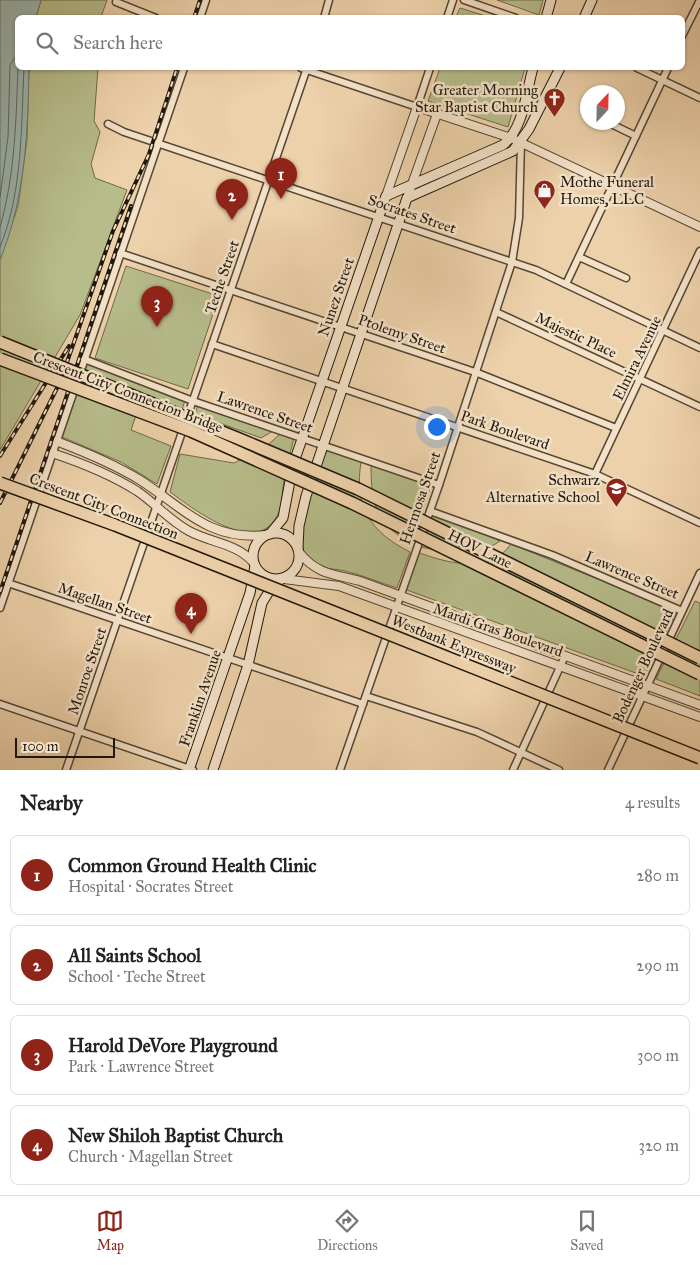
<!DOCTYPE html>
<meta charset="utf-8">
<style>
:root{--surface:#fff;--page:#f6f6f6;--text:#222;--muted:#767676;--line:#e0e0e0;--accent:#8f2418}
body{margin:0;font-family:"IM FELL Great Primer",serif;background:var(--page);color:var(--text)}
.compass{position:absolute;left:580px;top:85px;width:45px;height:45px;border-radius:50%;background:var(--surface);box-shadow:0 1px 4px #0004;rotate:22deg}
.scale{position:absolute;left:15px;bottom:12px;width:100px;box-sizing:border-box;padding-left:5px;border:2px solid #21180a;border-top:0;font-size:14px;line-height:18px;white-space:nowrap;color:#21180a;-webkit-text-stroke:4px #f3e1c8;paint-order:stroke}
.you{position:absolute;left:436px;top:426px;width:18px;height:18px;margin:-12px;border:4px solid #fff;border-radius:50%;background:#1a73e8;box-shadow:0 0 0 8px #1a73e833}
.badge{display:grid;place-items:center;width:32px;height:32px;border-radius:50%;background:var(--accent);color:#fff;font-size:16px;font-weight:700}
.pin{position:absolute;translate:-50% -41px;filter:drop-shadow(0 1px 2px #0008)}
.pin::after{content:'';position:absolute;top:26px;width:18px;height:15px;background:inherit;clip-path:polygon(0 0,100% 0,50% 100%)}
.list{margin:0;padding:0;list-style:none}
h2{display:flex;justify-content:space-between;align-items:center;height:65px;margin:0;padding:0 20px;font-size:21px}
h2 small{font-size:16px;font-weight:400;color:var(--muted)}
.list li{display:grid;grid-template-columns:32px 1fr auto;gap:15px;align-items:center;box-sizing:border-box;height:80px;margin:0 10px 10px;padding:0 10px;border:1px solid var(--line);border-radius:8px}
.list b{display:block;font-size:19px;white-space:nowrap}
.list p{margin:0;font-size:16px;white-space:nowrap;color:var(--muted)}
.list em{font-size:16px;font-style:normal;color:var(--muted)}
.icon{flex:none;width:28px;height:28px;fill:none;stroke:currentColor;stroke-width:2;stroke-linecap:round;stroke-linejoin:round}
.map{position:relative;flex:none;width:700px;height:770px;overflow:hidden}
.search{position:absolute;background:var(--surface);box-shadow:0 1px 4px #0004;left:15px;right:15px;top:15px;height:55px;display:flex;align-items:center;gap:12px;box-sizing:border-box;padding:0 18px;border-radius:8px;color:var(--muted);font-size:19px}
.sheet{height:425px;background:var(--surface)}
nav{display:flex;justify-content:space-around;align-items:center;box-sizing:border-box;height:70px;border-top:1px solid var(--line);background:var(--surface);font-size:14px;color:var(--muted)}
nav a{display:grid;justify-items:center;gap:2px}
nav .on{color:var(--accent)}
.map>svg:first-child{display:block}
.green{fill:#b6bc8a;stroke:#6c6a4a}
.water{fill:#9ab6b0;stroke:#6a776e}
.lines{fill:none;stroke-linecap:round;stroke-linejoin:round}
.shore{stroke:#5e675d;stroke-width:1}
.minor-casing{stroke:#544632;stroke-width:9}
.tertiary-casing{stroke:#544632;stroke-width:10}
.secondary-casing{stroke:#21180a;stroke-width:11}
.minor{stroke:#f3e1c8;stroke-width:6}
.tertiary{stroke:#f3e1c8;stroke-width:8}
.secondary{stroke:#f3e1c8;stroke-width:9}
.rail-casing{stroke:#21180a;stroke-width:4}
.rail{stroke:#f3e1c8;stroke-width:2;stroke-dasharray:5.5;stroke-linecap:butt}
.motorway-bridge-casing{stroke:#21180a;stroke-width:14;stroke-linecap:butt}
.motorway-bridge{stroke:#edd1aa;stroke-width:11}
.labels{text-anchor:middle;stroke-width:5;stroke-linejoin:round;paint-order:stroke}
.poi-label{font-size:15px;fill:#21180a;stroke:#f3e1c8;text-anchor:end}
.street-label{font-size:15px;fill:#21180a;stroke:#f3e1c8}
</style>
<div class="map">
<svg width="700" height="770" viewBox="0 0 700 770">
<rect width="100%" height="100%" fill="#edd1aa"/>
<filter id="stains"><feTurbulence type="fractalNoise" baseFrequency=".004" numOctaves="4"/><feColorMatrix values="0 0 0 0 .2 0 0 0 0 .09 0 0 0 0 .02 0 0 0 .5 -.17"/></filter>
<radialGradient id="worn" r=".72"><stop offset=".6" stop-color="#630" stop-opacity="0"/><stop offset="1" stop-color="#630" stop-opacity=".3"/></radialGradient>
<!-- green -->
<g class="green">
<polygon points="41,0 107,0 101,17 36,18"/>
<polygon points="497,0 543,0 539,15"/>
<polygon points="460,8 489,17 456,17"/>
<polygon points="29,68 98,68 94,121 100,132 91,164 95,178 127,190 80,315 0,450 0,260 18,206 27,139"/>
<polygon points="440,68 525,68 508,127 428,101"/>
<polygon points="126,266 219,296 188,389 95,358"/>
<polygon points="87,364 185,400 182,410 143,395 131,430 171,446 157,484 121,462 62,437"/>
<polygon points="198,405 273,431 261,438 195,414"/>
<path d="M280 434 294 438C290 454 285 471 283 487 282 493 283 500 281 506 265 564 196 511 170 492L180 454 234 463 269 444Z"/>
<path d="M326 449 361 462C354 506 370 532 410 552L397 588C380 583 363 575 345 571 333 568 319 570 309 560 289 541 318 472 326 449Z"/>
<path d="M371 465 431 486 412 543C376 525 371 504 371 465Z"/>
<path d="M433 512 500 541C476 558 448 553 421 547Z"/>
<path d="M511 544 677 611 644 676 404 589 417 552C447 563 489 575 511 544Z"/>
<polygon points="695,601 700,603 700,696 656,679"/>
</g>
<!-- water -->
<path class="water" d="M0 0H41L36 17 18 18V68H29C28 133 25 199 0 260Z"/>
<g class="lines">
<!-- shore -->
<g class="shore">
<polyline points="0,197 8,137 10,65 18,53"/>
<path d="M0 227C15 175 16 121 18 68"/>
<path d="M0 247C23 191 21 127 24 68"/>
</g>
<defs>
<g id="minor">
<polyline points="464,0 516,18"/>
<polyline points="116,2 156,18"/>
<polyline points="200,18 206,0"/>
<polyline points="324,18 329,0"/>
<polyline points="447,18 453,0"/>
<polyline points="682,36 700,0"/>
<polyline points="301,68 417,107 430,68"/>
<polyline points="637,68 700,98"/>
<polyline points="607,122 636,136"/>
<polyline points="108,124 124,132 536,270 700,348"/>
<polyline points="120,253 475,372 616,428"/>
<polyline points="579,257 626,278"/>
<polyline points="566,284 668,68"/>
<polyline points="496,312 700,407"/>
<polyline points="212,344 595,474 700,523"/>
<polyline points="84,359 193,401 439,485"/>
<polyline points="595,474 700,251"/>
<polyline points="430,511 552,555 682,611"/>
<polyline points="8,583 363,704"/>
<polyline points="0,608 184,68"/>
<polyline points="366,696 477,732 559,770"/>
<polyline points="0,704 193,770"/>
<polyline points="66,770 307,68"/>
<polyline points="340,770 439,485 512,262 519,218 521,142"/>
<polyline points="513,770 565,656"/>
<polyline points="608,770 700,573"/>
</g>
<g id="tertiary">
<polyline points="386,196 417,107 511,138 700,227"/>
<polyline points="407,198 437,114"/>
<path d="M56 441C85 452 114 464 140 480 184 508 208 541 266 535"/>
<path d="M52 453C82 463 110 474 137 491 155 503 169 520 189 531 211 543 236 543 253 562"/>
<path d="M299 552C317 575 334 574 360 581L700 705"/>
<polyline points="284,579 339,586 700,717"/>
</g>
<g id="secondary">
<polyline points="546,18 551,0"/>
<polyline points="584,18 592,0"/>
<circle cx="276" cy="556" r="23"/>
<path d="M270 534 283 518 293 465 386 196 503 145C524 128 526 92 533 68"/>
<polyline points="298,548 299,526 306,496 407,198 513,151 529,129 560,68"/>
<polyline points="189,770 250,593 255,566"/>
<polyline points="213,770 248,665 262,603 273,585 280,580"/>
</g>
</defs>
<!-- minor casing -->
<use href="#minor" class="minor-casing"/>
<!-- tertiary casing -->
<use href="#tertiary" class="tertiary-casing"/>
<!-- secondary casing -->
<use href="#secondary" class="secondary-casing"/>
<!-- minor -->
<use href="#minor" class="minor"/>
<!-- tertiary -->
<use href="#tertiary" class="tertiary"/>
<!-- secondary -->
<use href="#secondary" class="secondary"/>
<defs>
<g id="rail">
<polyline points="194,18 200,0"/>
<polyline points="0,456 69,346"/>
<polyline points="0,503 60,382 113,231 149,154 177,68"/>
<polyline points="0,592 131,206"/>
</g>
</defs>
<!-- rail casing -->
<use href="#rail" class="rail-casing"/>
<!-- rail -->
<use href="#rail" class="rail"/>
<defs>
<g id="motorway-bridge">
<polyline points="0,342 237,438 358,489 700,658"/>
<polyline points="0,359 191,431 352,503 700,674"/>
<polyline points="0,483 115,525 700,758"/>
</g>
</defs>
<!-- motorway-bridge casing -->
<use href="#motorway-bridge" class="motorway-bridge-casing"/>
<!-- motorway-bridge -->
<use href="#motorway-bridge" class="motorway-bridge"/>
</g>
<!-- icons -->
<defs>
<symbol id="church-pin" viewBox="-11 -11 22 30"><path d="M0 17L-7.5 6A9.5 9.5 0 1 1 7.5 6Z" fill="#8f2418" stroke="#f3e1c8"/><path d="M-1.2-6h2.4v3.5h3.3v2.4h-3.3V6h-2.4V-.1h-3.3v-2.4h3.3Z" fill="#fff"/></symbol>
<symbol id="shop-pin" viewBox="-11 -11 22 30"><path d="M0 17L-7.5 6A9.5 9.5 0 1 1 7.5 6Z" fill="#8f2418" stroke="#f3e1c8"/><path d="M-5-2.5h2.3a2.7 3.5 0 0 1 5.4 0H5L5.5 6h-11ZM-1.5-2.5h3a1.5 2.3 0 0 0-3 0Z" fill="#fff"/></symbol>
<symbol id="school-pin" viewBox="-11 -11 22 30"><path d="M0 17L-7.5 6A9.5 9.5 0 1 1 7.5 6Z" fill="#8f2418" stroke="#f3e1c8"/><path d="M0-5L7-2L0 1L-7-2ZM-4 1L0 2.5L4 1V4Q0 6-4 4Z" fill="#fff"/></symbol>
</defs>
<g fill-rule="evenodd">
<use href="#church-pin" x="542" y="86" width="25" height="34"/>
<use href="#shop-pin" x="532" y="178" width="25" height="34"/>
<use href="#school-pin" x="604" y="476" width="25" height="34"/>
</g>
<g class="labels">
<!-- poi labels -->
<g class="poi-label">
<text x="538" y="95">Greater Morning<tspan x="538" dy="17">Star Baptist Church</tspan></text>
<text x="560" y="187" text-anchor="start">Mothe Funeral<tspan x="560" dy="17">Homes, LLC</tspan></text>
<text x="600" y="485">Schwarz<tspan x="600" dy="17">Alternative School</tspan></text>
</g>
<!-- street labels -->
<g class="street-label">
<text transform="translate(412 214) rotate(19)" y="5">Socrates Street</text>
<text transform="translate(222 277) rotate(-71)" y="5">Teche Street</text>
<text transform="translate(336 297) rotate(-71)" y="5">Nunez Street</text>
<text transform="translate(402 334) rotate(19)" y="5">Ptolemy Street</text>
<text transform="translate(576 335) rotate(25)" y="5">Majestic Place</text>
<text transform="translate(637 358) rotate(-64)" y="5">Elmira Avenue</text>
<text transform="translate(128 392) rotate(21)" y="5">Crescent City Connection Bridge</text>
<text transform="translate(265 412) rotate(19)" y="5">Lawrence Street</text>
<text transform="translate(505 430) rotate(19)" y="5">Park Boulevard</text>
<text transform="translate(420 498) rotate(-71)" y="5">Hermosa Street</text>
<text transform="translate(104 506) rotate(21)" y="5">Crescent City Connection</text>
<text transform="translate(480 549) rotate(26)" y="5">HOV Lane</text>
<text transform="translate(632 575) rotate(23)" y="5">Lawrence Street</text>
<text transform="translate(105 603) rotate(19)" y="5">Magellan Street</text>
<text transform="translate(498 630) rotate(19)" y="5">Mardi Gras Boulevard</text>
<text transform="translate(454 644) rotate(22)" y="5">Westbank Expressway</text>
<text transform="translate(643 666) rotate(-65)" y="5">Bodenger Boulevard</text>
<text transform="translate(87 671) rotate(-71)" y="5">Monroe Street</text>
<text transform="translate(200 698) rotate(-71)" y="5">Franklin Avenue</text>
</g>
</g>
<rect width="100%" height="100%" filter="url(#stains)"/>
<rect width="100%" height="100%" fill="url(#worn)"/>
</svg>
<svg class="compass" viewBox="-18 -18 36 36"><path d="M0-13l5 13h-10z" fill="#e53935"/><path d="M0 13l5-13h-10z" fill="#767676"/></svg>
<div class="scale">100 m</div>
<div class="you"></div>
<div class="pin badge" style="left:281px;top:199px">1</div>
<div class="pin badge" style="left:232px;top:220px">2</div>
<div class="pin badge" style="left:157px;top:327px">3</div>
<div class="pin badge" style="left:191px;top:634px">4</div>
<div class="search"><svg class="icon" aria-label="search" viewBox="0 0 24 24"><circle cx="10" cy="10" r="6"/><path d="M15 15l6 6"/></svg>Search here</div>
</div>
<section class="sheet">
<h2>Nearby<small>4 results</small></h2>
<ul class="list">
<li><span class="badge">1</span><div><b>Common Ground Health Clinic</b><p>Hospital · Socrates Street</p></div><em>280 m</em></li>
<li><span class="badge">2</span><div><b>All Saints School</b><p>School · Teche Street</p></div><em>290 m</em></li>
<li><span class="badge">3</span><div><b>Harold DeVore Playground</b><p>Park · Lawrence Street</p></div><em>300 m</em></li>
<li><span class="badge">4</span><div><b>New Shiloh Baptist Church</b><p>Church · Magellan Street</p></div><em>320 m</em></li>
</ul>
</section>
<nav>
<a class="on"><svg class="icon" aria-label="map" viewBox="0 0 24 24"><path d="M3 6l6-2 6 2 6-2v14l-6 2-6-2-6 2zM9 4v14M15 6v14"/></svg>Map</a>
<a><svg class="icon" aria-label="directions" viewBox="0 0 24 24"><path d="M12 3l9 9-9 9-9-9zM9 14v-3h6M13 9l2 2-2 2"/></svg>Directions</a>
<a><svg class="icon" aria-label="saved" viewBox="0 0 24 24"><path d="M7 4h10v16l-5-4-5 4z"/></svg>Saved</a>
</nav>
